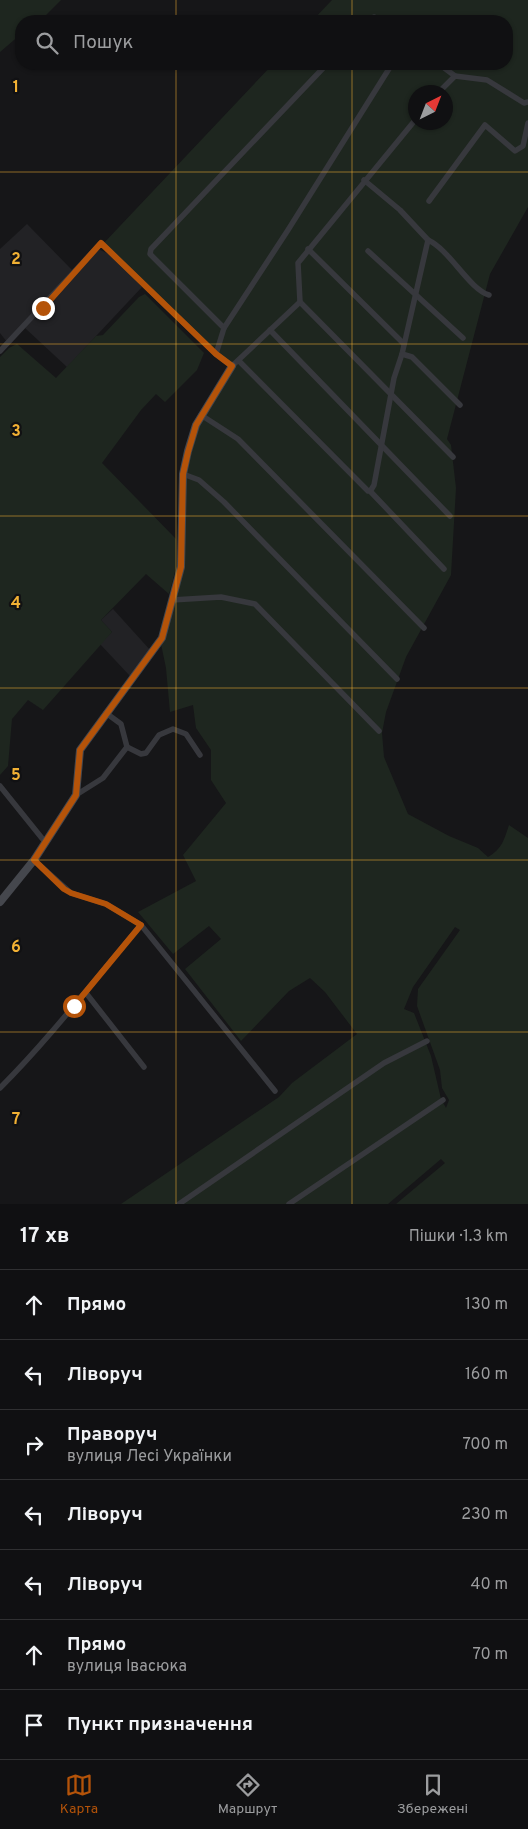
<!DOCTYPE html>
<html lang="uk">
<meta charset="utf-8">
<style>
:root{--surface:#101012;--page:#1e1e20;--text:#f1f3f6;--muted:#9c9d9f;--line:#303032;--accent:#b45309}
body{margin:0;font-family:Overpass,sans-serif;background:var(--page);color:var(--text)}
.compass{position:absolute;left:408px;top:85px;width:45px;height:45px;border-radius:50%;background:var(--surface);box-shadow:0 1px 4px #0004;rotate:42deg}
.stop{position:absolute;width:15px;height:15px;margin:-11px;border:4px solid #b45309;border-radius:50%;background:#fff}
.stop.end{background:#b45309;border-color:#fff;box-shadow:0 1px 5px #0008}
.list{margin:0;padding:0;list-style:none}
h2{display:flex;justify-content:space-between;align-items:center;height:65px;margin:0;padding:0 20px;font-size:21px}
h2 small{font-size:16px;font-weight:400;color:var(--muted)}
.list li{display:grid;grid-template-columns:32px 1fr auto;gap:15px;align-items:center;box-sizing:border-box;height:70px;padding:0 20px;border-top:1px solid var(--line)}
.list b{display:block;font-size:19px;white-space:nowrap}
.list p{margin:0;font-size:16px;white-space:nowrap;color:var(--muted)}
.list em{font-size:16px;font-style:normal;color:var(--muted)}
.icon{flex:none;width:28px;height:28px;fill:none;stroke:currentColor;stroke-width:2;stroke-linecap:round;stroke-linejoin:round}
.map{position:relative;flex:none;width:528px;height:1204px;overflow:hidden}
.search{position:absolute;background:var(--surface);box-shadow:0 1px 4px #0004;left:15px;right:15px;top:15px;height:55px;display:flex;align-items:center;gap:12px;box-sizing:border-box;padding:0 18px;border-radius:20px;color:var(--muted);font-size:19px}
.sheet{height:555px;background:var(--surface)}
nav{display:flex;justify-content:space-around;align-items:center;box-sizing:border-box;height:70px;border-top:1px solid var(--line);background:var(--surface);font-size:14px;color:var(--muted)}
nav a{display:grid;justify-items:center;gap:2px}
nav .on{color:var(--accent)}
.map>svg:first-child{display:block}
.built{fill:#222225}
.green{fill:#1e261f;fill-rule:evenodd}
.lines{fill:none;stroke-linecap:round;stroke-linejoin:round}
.street{stroke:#37383d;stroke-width:5.5}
.secondary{stroke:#45474d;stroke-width:8}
.route{stroke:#b45309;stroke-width:6}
.grid{fill:none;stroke:#f2b134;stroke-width:1;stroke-opacity:0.55}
.grid-label{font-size:16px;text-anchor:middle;font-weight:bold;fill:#f2b134;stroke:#111113;stroke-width:4.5;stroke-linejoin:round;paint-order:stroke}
</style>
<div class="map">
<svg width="528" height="1204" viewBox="0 0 528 1204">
<rect width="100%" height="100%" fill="#161618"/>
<!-- built -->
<g class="built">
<polygon points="27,224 72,270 7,342 0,333 0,249"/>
<polygon points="98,249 109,254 142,287 67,367 25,328"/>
<polygon points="113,609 151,651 130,676 100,644 112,632 101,620"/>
</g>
<!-- green -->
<g class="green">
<polygon points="0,0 61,0 40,21 21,21 21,34 0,52"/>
<path d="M332 0H528V207L490 274 447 439 451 445 456 488 451 575 406 657 386 712 382 733 384 757 408 814 449 836 478 848 488 857C502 849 504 840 509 825L528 838V1204H396L445 1163 441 1159 388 1204H121L279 1097 292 1083 357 1034 325 992 310 978 289 991 241 1041 185 969 221 939 209 926 173 954 138 912 196 881 183 855 226 803 211 780V750L196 728 193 705 170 712 166 668 161 644 180 574 186 466 199 422 235 365 205 346 103 244 273 64H507V21H312ZM416 92H446V122H416ZM455 927 460 930 418 989 417 1006 440 1070 442 1088 449 1100 446 1108 441 1099 431 1056 414 1013 404 1009 413 987Z"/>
<polygon points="145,294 204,353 197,370 165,402 156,394 141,410 102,463 176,539 176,568 169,594 146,574 101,620 112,632 43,710 28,700 12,719 8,766 0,775 0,357 9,348 17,344 56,378 96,336 103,335 139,297"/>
</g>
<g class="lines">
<!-- street -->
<g class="street">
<polyline points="368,21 374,17 384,21"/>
<polyline points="327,64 151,249 150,254 224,328 288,230 392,64"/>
<polyline points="439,64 455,76"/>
<polyline points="439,92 455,76 487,80 524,103 528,102"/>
<polyline points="364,180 400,210 428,240"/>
<polyline points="429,201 485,125 515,151 523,146 528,123"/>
<polyline points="308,249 404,344"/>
<polyline points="368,251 463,338"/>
<polyline points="300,302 453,457"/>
<polyline points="270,330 450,516"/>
<polyline points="0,351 101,243 216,354 232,366 300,302 298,263 416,119"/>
<polyline points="216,354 224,328"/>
<path d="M402 354 428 240C450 250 469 289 489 295"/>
<polyline points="239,361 368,491 371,490 374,485 394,378 402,354 412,357 460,405"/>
<polyline points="201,415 238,439 424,628"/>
<polyline points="183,474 199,480 224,502 397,679"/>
<polyline points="370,491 444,569"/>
<polyline points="172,600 221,597 255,604 379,731"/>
<polyline points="127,747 141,754 146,753 159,735 173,729 186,734 200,755"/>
<polyline points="0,786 45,842"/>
<polyline points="76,795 103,778 127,747 121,724 106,713"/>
<polyline points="141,925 275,1091"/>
<polyline points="86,993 144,1067"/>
<path d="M0 1088C51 1037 94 980 141 925L106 904 71 893 34 860"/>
<polyline points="179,1204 384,1063 427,1041"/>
<polyline points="289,1204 443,1100"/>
</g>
<!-- secondary -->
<polyline class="secondary" points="0,902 34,860 76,795 80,750 162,638 181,567 183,474 188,451 196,425 232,366"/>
</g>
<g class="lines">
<!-- route -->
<polyline class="route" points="43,308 101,243 216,354 232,366 196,425 188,452 183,474 181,567 162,638 80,750 76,795 34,860 64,889 71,893 106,904 141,925 74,1006"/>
</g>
<!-- grid -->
<path class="grid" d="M176 0V21M352 0V21M176 64V1204M352 64V1204M0 172H528M0 344H528M0 516H528M0 688H528M0 860H528M0 1032H528"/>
<g class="grid-label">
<text x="16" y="92">1</text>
<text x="16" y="264">2</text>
<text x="16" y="436">3</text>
<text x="16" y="608">4</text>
<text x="16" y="780">5</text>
<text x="16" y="952">6</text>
<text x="16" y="1124">7</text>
</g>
</svg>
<svg class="compass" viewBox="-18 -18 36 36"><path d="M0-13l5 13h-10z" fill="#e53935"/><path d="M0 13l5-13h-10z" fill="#9c9d9f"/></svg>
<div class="stop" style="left:74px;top:1006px"></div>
<div class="stop end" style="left:43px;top:308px"></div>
<div class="search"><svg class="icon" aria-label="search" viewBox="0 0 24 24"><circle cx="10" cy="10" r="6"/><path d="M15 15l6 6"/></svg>Пошук</div>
</div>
<section class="sheet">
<h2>17 хв<small>Пішки · 1.3 km</small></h2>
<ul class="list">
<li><svg class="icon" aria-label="ahead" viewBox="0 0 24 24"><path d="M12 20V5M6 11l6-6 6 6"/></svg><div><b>Прямо</b></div><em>130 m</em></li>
<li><svg class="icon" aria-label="left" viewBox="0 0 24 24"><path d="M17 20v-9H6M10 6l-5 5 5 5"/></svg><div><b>Ліворуч</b></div><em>160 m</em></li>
<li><svg class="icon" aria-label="right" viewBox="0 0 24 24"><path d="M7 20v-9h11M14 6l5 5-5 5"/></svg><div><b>Праворуч</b><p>вулиця Лесі Українки</p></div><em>700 m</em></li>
<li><svg class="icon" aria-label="left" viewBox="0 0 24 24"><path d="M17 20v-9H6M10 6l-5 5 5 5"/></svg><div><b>Ліворуч</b></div><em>230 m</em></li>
<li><svg class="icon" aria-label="left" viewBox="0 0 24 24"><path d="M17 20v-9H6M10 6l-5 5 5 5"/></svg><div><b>Ліворуч</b></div><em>40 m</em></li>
<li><svg class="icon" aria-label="ahead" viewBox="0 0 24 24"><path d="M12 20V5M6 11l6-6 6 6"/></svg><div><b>Прямо</b><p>вулиця Івасюка</p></div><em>70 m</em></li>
<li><svg class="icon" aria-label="arrive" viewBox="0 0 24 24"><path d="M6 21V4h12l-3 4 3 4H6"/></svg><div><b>Пункт призначення</b></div></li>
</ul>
</section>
<nav>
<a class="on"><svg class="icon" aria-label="map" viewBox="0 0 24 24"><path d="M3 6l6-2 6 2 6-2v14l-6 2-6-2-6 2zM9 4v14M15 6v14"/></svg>Карта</a>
<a><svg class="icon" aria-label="directions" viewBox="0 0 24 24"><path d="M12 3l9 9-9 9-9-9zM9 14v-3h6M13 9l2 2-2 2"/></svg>Маршрут</a>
<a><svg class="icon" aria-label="saved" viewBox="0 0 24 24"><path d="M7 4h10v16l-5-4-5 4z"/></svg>Збережені</a>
</nav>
